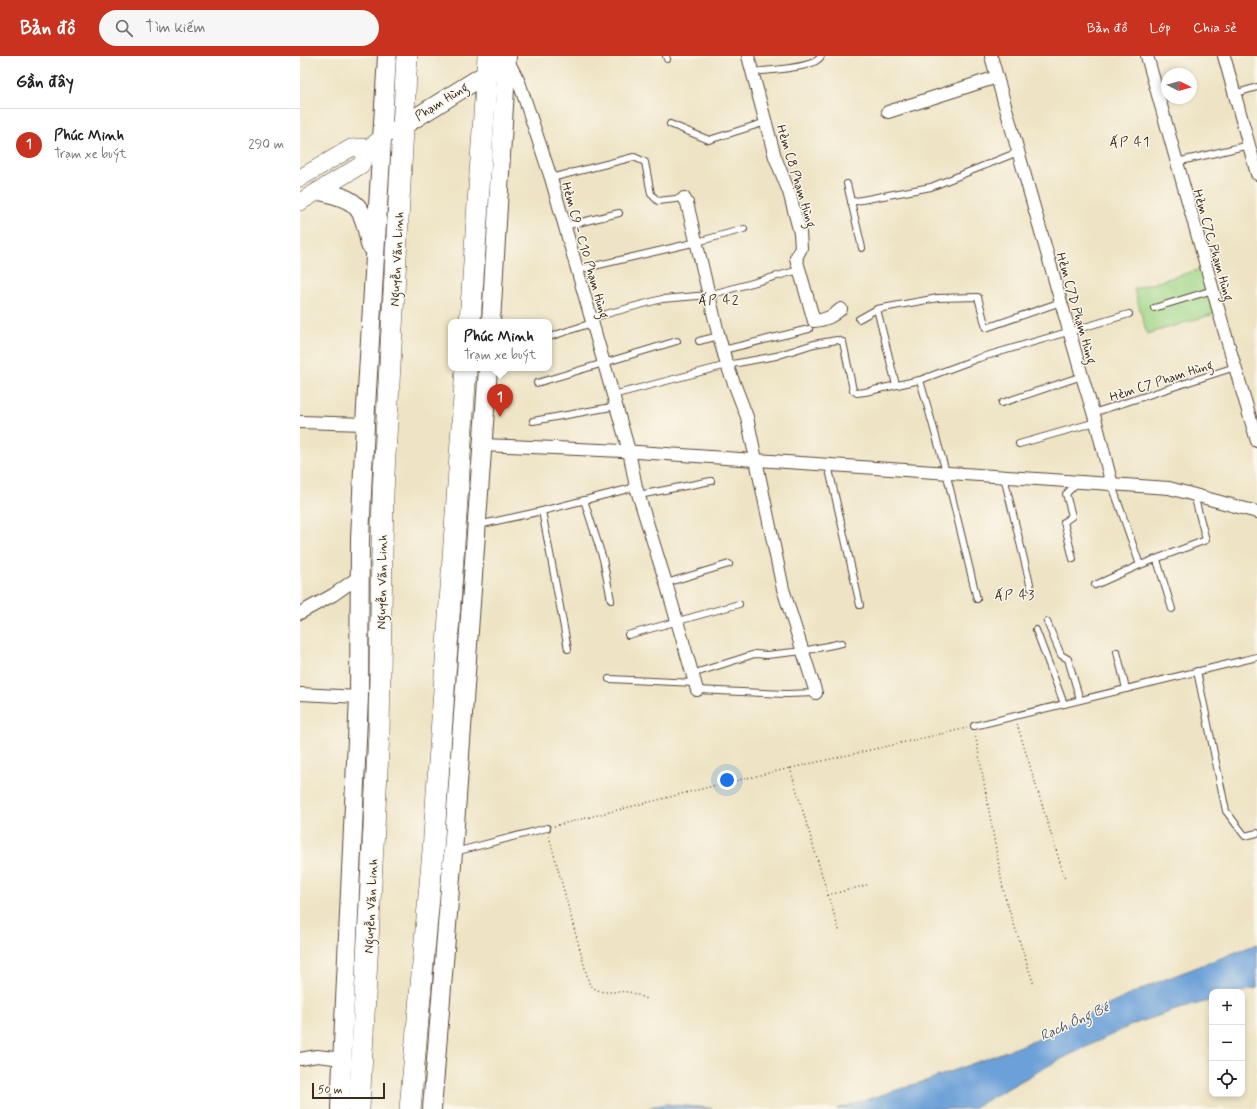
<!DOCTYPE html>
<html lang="vi">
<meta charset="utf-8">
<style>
:root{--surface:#fff;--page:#f6f6f6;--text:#202124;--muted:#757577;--line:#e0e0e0;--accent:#c8321e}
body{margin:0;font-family:Mynerve,sans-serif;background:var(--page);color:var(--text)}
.controls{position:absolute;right:12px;bottom:12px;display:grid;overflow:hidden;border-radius:8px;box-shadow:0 2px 6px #0003}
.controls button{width:36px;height:36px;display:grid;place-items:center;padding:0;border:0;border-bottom:1px solid var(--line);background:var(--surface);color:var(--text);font:20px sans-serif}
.compass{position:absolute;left:861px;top:12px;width:36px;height:36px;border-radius:50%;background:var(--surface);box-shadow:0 2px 6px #0003;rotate:95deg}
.scale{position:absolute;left:12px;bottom:10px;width:73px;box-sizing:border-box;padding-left:4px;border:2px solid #3b2a1e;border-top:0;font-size:11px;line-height:14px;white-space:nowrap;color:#3b2a1e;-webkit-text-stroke:3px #fbf7ec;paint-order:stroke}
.you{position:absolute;left:427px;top:724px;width:14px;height:14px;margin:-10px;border:3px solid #fff;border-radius:50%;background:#1a73e8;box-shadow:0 0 0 6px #1a73e833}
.badge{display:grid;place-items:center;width:26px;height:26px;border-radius:50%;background:var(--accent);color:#fff;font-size:13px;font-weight:700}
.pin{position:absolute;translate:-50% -33px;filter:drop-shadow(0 1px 2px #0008)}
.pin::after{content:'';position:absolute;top:21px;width:14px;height:12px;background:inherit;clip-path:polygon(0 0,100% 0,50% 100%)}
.popup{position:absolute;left:148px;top:263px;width:104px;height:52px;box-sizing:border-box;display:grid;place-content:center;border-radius:8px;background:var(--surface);filter:drop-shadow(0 1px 3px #0005);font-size:13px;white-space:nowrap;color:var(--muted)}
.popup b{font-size:15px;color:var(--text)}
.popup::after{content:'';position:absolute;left:50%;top:100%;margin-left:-8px;border:8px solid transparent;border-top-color:var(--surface)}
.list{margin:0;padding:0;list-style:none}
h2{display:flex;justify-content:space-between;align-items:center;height:52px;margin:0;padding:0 16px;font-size:17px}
h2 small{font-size:13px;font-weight:400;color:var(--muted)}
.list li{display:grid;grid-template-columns:26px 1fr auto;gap:12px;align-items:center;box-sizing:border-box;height:72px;padding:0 16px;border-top:1px solid var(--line)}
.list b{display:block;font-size:15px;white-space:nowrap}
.list p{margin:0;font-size:13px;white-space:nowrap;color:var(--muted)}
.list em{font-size:13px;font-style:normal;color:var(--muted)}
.icon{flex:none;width:22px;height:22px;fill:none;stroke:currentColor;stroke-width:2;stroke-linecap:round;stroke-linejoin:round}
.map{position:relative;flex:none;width:957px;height:1053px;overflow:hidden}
header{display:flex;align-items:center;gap:24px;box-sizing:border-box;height:56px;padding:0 20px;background:var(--accent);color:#fff}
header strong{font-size:19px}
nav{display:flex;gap:22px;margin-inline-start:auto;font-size:14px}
.search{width:280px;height:36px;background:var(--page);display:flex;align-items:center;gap:10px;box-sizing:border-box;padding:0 14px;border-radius:22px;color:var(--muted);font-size:15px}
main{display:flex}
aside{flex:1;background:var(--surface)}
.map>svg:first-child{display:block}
.green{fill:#a1d687;stroke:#6e8052}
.water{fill:#6ca0d8;stroke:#54657b}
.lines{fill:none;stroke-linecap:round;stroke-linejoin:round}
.lane-casing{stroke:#564637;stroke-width:8}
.street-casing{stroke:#564637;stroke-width:14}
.secondary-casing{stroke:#564637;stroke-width:18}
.primary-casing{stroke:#564637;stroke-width:20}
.highway-casing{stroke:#564637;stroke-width:22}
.path{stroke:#564637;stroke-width:1.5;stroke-dasharray:1 3;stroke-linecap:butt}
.lane{stroke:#fff;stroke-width:6}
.street{stroke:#fff;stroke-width:12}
.secondary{stroke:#fff;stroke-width:17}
.primary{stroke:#fff;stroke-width:18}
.highway{stroke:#fff;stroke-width:21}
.labels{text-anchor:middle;stroke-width:3;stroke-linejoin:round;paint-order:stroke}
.street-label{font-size:13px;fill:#3b2a1e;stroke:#fbf7ec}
.neighbourhood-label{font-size:14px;letter-spacing:1px;fill:#3b2a1e;stroke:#fbf7ec}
.water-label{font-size:14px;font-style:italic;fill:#4f5968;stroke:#fbf7ec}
</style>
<header>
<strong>Bản đồ</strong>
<div class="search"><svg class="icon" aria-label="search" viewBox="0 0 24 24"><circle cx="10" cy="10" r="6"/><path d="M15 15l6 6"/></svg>Tìm kiếm</div>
<nav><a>Bản đồ</a><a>Lớp</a><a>Chia sẻ</a></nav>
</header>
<main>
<aside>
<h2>Gần đây<small></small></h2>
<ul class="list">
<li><span class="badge">1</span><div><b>Phúc Minh</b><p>Trạm xe buýt</p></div><em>290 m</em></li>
</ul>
</aside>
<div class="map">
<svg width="957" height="1053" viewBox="0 0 957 1053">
<rect width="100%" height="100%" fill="#fbf7ec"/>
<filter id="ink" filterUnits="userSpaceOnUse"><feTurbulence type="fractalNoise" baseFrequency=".025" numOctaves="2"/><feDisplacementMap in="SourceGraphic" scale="8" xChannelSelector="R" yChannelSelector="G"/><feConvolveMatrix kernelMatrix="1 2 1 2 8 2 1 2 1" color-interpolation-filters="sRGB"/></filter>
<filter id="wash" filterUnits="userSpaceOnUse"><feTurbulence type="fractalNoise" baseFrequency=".012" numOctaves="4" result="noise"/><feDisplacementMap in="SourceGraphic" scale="16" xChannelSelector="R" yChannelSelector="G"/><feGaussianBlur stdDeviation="0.9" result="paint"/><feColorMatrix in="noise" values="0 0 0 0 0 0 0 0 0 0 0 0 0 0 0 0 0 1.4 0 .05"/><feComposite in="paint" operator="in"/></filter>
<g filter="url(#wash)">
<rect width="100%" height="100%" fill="#eee4c5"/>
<!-- green -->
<polygon class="green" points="901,213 914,258 847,278 834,233"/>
<!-- water -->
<g class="water">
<polygon points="957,888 957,932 941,936 912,936 912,944 879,953 834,968 757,1005 671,1053 537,1053 628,1024 747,980 772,966 853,928"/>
<polygon points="366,1048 409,1052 413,1053 347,1053 354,1050"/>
</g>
</g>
<g filter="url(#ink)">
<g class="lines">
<defs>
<g id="lane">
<polyline points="366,0 367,3"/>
<path d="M453 16C467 14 515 13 521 0"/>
<polyline points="934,38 957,31"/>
<polyline points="370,68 409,84 466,66"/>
<polyline points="877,106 949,89"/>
<polyline points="251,122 334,101 345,106 351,138 358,145 384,142"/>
<polyline points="547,128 562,192"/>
<polyline points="551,146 631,131 718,96"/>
<polyline points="265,170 319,157"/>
<polyline points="277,214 397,186 444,173"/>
<polyline points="854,252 913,234"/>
<polyline points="577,253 638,242 678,241 686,272 761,246"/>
<polyline points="291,262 362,243 409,239 499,214"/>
<polyline points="559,263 577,253 596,329"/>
<polyline points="249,281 292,267"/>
<polyline points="399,285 419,280"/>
<polyline points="423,294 509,273"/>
<polyline points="620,324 646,416 677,543"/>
<polyline points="237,327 377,285"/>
<polyline points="313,339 427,309 476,300 514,288 537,284 543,286 553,334 557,337 565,336 620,324 679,302 829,258"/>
<polyline points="702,347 782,320"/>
<polyline points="793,357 935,311"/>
<polyline points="233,365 317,350"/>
<polyline points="719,388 796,366"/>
<polyline points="528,409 560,549"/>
<polyline points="704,421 731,532"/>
<polyline points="812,429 840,509"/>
<polyline points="339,439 411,425"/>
<polyline points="284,444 303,503 311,544"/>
<polyline points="242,455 268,593"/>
<polyline points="178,469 242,455 336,431"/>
<polyline points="773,503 764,466 772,460 766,438 778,426"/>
<polyline points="857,504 872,553"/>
<polyline points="366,527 429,508"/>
<polyline points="795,529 840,509 906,484 894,439"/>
<polyline points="747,566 761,599 768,603 780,644"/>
<polyline points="736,574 764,648"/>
<polyline points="328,579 439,548"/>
<polyline points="817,596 826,633"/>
<polyline points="897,615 926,755 945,780 957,777"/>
<polyline points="392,618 455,598 467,599 503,595 542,587"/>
<polyline points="309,623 395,627"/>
<polyline points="397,634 486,638 516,637"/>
<polyline points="674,670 957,601"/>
<polyline points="155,796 247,772"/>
</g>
<g id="street">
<path d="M448 0 475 101 489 136 500 177 501 192 496 202 514 265C526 264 533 260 541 253"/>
<polyline points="691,0 782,320 796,366 812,429"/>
<polyline points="847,0 925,277 957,385"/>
<polyline points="924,0 957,118"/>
<polyline points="208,5 219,26 251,122 329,395 336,431 366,527 397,634"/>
<polyline points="588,56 697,21"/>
<polyline points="384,142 387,147 418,277 427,309 447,361 483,533 516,637"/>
<polyline points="0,366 65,368"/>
<polyline points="183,389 323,395 869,432 957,456"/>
<polyline points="0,557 33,539 60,520"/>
<polyline points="0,638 59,641"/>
<polyline points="0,1003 17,1000 43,1003"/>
</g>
<g id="secondary">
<polyline points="0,122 51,92 70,91"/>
<polyline points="0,146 61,109 70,91 82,82"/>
</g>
<g id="primary">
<polyline points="93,76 197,11"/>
<path d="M19 135C58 143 63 150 70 189"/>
<polyline points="191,266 207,0"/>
<polyline points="40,1053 59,641 60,484 65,368 87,0"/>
<polyline points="132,1053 153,796 188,312"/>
</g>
<g id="highway">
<polyline points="170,266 188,0"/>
<polyline points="59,1053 79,677 83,436 107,0"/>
<polyline points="110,1053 133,795 166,312"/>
</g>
</defs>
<!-- lane casing -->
<use href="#lane" class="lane-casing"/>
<!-- street casing -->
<use href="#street" class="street-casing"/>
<!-- secondary casing -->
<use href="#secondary" class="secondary-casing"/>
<!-- primary casing -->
<use href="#primary" class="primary-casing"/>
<!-- highway casing -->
<use href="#highway" class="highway-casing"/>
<!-- path -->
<g class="path">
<polyline points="717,668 765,823"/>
<polyline points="675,677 704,838 734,929"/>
<polyline points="490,712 528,839 567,829"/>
<polyline points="254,770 425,727 667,672"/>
<path d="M249 780 289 927C299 941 314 934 328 936 335 937 340 940 346 943"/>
<polyline points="528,839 540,877"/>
</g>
<!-- lane -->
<use href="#lane" class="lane"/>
<!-- street -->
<use href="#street" class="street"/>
<!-- secondary -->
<use href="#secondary" class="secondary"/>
<!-- primary -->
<use href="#primary" class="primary"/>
<!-- highway -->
<use href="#highway" class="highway"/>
</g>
</g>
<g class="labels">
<!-- street labels -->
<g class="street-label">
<text transform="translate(141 45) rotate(-32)" y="5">Phạm Hùng</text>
<text transform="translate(497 120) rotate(73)" y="5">Hẻm C8 Phạm Hùng</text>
<text transform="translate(914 189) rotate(74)" y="5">Hẻm C7C Phạm Hùng</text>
<text transform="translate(286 194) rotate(74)" y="5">Hẻm C9 - C10 Phạm Hùng</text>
<text transform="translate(96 203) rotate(-87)" y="5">Nguyễn Văn Linh</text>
<text transform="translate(777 252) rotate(74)" y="5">Hẻm C7D Phạm Hùng</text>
<text transform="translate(861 324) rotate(-18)" y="5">Hẻm C7 Phạm Hùng</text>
<text transform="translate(81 526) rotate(-89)" y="5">Nguyễn Văn Linh</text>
<text transform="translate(70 850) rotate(-87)" y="5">Nguyễn Văn Linh</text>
</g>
<!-- neighbourhood labels -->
<g class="neighbourhood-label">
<text x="830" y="90">ẤP 41</text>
<text x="419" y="248">ẤP 42</text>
<text x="715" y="543">ẤP 43</text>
</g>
<!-- water labels -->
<g class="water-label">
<text transform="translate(774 965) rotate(-24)" y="5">Rạch Ông Bé</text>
</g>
</g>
</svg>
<div class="controls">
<button>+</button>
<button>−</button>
<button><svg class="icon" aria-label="locate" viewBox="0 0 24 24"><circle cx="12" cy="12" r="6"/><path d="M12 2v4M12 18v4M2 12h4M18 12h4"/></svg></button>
</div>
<svg class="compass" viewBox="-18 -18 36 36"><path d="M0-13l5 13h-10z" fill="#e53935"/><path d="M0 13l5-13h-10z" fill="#757577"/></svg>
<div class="scale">50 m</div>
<div class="you"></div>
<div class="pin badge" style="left:200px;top:361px">1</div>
<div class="popup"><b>Phúc Minh</b>Trạm xe buýt</div>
</div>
</main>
